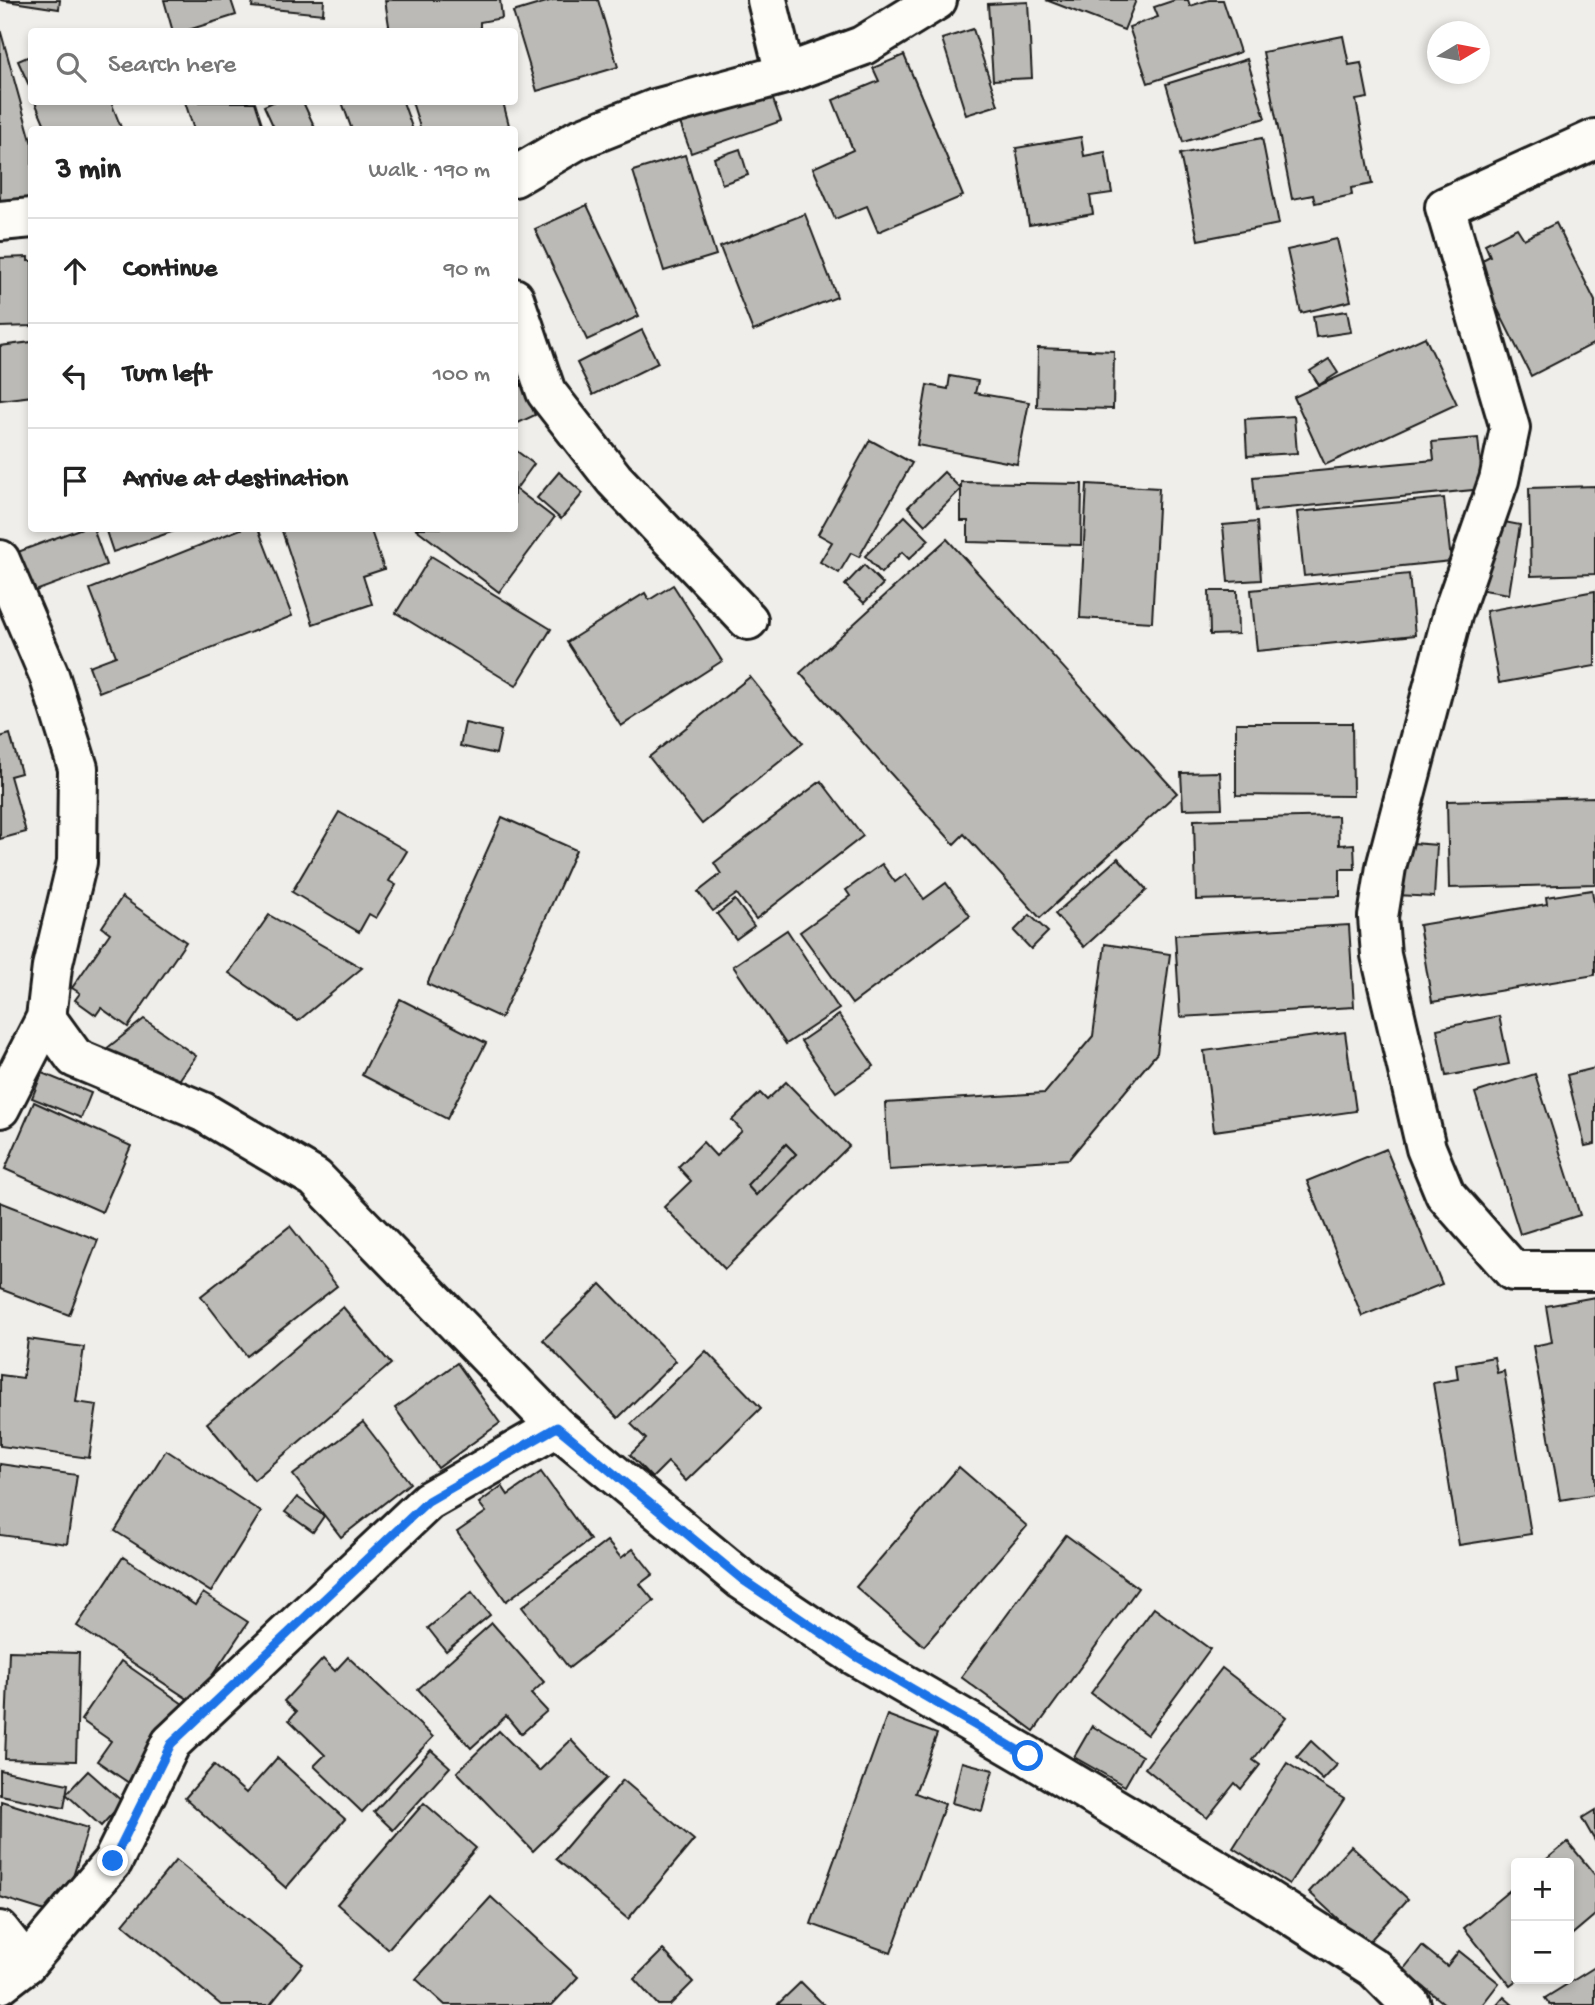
<!DOCTYPE html>
<meta charset="utf-8">
<style>
:root{--surface:#fff;--page:#f2f2f2;--text:#222;--muted:#767676;--line:#e0e0e0}
body{margin:0;font-family:"Gochi Hand",sans-serif;background:var(--page);color:var(--text)}
.controls{position:absolute;right:21px;bottom:21px;display:grid;overflow:hidden;border-radius:7px;box-shadow:0 4px 10px #0003}
.controls button{width:63px;height:63px;display:grid;place-items:center;padding:0;border:0;border-bottom:2px solid var(--line);background:var(--surface);color:var(--text);font:35px sans-serif}
.compass{position:absolute;left:1427px;top:21px;width:63px;height:63px;border-radius:50%;background:var(--surface);box-shadow:0 4px 10px #0003;rotate:80deg}
.stop{position:absolute;width:21px;height:21px;margin:-16px;border:5px solid #1a73e8;border-radius:50%;background:#fff}
.stop.end{background:#1a73e8;border-color:#fff;box-shadow:0 2px 7px #0008}
.list{margin:0;padding:0;list-style:none}
h2{display:flex;justify-content:space-between;align-items:center;height:91px;margin:0;padding:0 28px;font-size:30px}
h2 small{font-size:23px;font-weight:400;color:var(--muted)}
.list li{display:grid;grid-template-columns:46px 1fr auto;gap:21px;align-items:center;box-sizing:border-box;height:105px;padding:0 28px;border-top:2px solid var(--line)}
.list b{display:block;font-size:26px;white-space:nowrap}
.list em{font-size:23px;font-style:normal;color:var(--muted)}
.icon{flex:none;width:38px;height:38px;fill:none;stroke:currentColor;stroke-width:2;stroke-linecap:round;stroke-linejoin:round}
.map{position:relative;flex:none;width:1595px;height:2005px;overflow:hidden}
.search{position:absolute;background:var(--surface);box-shadow:0 4px 10px #0003;left:28px;top:28px;width:490px;height:77px;display:flex;align-items:center;gap:18px;box-sizing:border-box;padding:0 24px;border-radius:7px;color:var(--muted);font-size:26px}
.panel{position:absolute;background:var(--surface);box-shadow:0 4px 10px #0003;left:28px;top:126px;width:490px;height:406px;border-radius:7px}
.map>svg:first-child{display:block}
.building{fill:#bbbab6;stroke:#1c1c1c;stroke-width:2;fill-rule:evenodd}
.lines{fill:none;stroke-linecap:round;stroke-linejoin:round}
.minor-casing{stroke:#1c1c1c;stroke-width:44}
.minor{stroke:#fdfcf7;stroke-width:38}
.route{stroke:#1a73e8;stroke-width:9}
</style>
<div class="map">
<svg width="1595" height="2005" viewBox="0 0 1595 2005">
<rect width="100%" height="100%" fill="#f0eeea"/>
<filter id="ink" filterUnits="userSpaceOnUse"><feTurbulence type="fractalNoise" baseFrequency=".0143" numOctaves="2"/><feDisplacementMap in="SourceGraphic" scale="14" xChannelSelector="R" yChannelSelector="G"/><feConvolveMatrix kernelMatrix="1 2 1 2 8 2 1 2 1" color-interpolation-filters="sRGB"/></filter>
<g filter="url(#ink)">
<!-- building -->
<g class="building">
<polygon points="0,0 60,0 59,9"/>
<polygon points="164,0 231,0 236,15 182,32 173,32"/>
<polygon points="253,0 324,0 323,14 252,7"/>
<polygon points="385,0 500,0 502,18 480,22 480,32 390,32"/>
<polygon points="553,0 598,0 618,67 537,91 513,12"/>
<polygon points="1046,0 1136,0 1124,30"/>
<polygon points="1175,0 1188,0 1190,6 1209,0 1223,0 1240,52 1148,83 1129,27 1158,17 1154,7"/>
<polygon points="1028,2 1032,78 993,80 988,4"/>
<polygon points="0,29 32,144 32,201 0,210"/>
<polygon points="973,29 998,105 966,115 942,39"/>
<polygon points="1343,36 1349,65 1361,63 1368,98 1356,100 1372,184 1351,188 1352,195 1315,203 1313,195 1292,199 1263,52"/>
<polygon points="32,55 32,92 18,61"/>
<polygon points="904,55 963,196 878,232 867,206 835,219 813,168 853,150 833,100 879,81 873,68"/>
<polygon points="1247,59 1265,118 1183,142 1166,84"/>
<polygon points="769,89 781,121 691,153 679,120"/>
<polygon points="35,102 111,102 122,130 47,130"/>
<polygon points="185,102 255,102 264,130 194,130"/>
<polygon points="273,102 303,102 316,130 275,130 264,106"/>
<polygon points="342,102 403,102 413,130 352,130"/>
<polygon points="412,102 503,102 509,125 494,130 421,130"/>
<polygon points="1081,137 1084,156 1105,152 1112,193 1090,196 1093,214 1029,225 1016,148"/>
<polygon points="1262,138 1279,224 1198,240 1180,154"/>
<polygon points="740,149 748,175 722,184 714,158"/>
<polygon points="685,155 716,255 664,271 633,171"/>
<polygon points="587,205 639,316 587,340 535,229"/>
<polygon points="805,214 837,297 753,331 720,247"/>
<polygon points="1556,223 1595,301 1595,343 1531,376 1475,264 1490,256 1485,244 1517,228 1524,239"/>
<polygon points="1337,239 1351,301 1301,313 1287,250"/>
<polygon points="28,257 28,261 32,261 32,326 0,327 0,258"/>
<polygon points="1347,311 1351,332 1316,337 1313,316"/>
<polygon points="642,330 658,363 593,395 577,363"/>
<polygon points="1425,337 1457,404 1325,465 1294,397"/>
<polygon points="32,342 32,396 0,400 0,346"/>
<polygon points="1038,348 1114,351 1113,409 1037,407"/>
<polygon points="1329,359 1338,373 1319,385 1310,371"/>
<polygon points="950,376 978,381 975,393 1029,402 1017,464 917,445 927,385 948,389"/>
<polygon points="522,384 535,415 514,425 514,387"/>
<polygon points="1294,416 1297,453 1247,456 1245,419"/>
<polygon points="1478,438 1483,489 1256,511 1253,477 1434,460 1432,442"/>
<polygon points="870,440 912,463 859,557 851,553 839,573 820,562 832,542 818,534"/>
<polygon points="514,449 534,464 516,489 554,518 499,592 415,528 514,528"/>
<polygon points="559,472 583,493 561,519 537,498"/>
<polygon points="944,472 961,489 925,525 908,507"/>
<polygon points="961,482 1082,484 1081,545 968,542 968,521 961,521"/>
<polygon points="1087,484 1159,488 1152,622 1080,618"/>
<polygon points="1595,486 1595,574 1531,576 1529,488"/>
<polygon points="1444,498 1451,561 1304,576 1297,512"/>
<polygon points="905,516 929,540 909,559 902,552 881,573 865,556"/>
<polygon points="1489,519 1520,525 1509,594 1477,589"/>
<polygon points="1257,522 1261,580 1228,582 1223,525"/>
<polygon points="82,528 93,528 106,565 22,596 7,556"/>
<polygon points="105,528 183,528 113,552"/>
<polygon points="243,528 258,528 292,616 99,692 89,666 116,656 90,589"/>
<polygon points="281,528 346,528 348,532 359,528 370,528 384,569 363,576 372,604 313,624"/>
<polygon points="947,539 1177,793 1040,918 964,834 954,844 800,673"/>
<polygon points="431,556 551,629 516,686 396,613"/>
<polygon points="864,565 883,584 864,603 845,585"/>
<polygon points="1409,574 1415,635 1257,651 1251,590"/>
<polygon points="673,585 722,661 621,726 567,642 645,593 649,600"/>
<polygon points="1209,591 1237,591 1238,634 1210,635"/>
<polygon points="1595,591 1595,666 1499,683 1486,611"/>
<polygon points="750,677 803,743 702,824 649,757"/>
<polygon points="465,723 501,731 496,754 460,746"/>
<polygon points="1236,723 1352,723 1353,796 1236,795"/>
<polygon points="10,734 21,773 10,776 26,832 0,839 0,737"/>
<polygon points="1220,772 1222,808 1183,809 1181,773"/>
<polygon points="821,781 863,836 756,919 737,894 713,911 698,892 721,874 714,863"/>
<polygon points="1595,797 1595,884 1449,888 1447,801"/>
<polygon points="339,812 407,851 389,881 396,885 376,918 369,914 359,932 292,892"/>
<polygon points="1338,816 1339,845 1354,844 1355,869 1340,869 1340,896 1196,900 1194,820"/>
<polygon points="502,817 576,850 501,1018 427,984"/>
<polygon points="1400,842 1437,845 1434,897 1397,895"/>
<polygon points="1118,858 1147,890 1084,947 1055,914"/>
<polygon points="882,864 895,882 906,874 924,899 946,883 970,916 852,1004 800,932 850,896 846,890"/>
<polygon points="1592,890 1595,909 1595,975 1432,1002 1419,925 1547,904 1546,897"/>
<polygon points="122,897 186,942 128,1027 101,1008 96,1015 75,1000 80,993 72,988 110,933 102,927"/>
<polygon points="735,900 754,926 736,939 717,914"/>
<polygon points="269,915 362,968 298,1021 229,973"/>
<polygon points="1030,915 1048,932 1031,949 1014,931"/>
<polygon points="1349,925 1354,1007 1180,1017 1175,935"/>
<polygon points="787,930 839,1009 786,1044 733,966"/>
<polygon points="1105,944 1170,954 1157,1053 1069,1159 889,1170 885,1103 1045,1093 1093,1036"/>
<polygon points="400,999 486,1043 447,1119 362,1075"/>
<polygon points="839,1015 874,1066 836,1092 801,1041"/>
<polygon points="1499,1016 1509,1064 1446,1076 1437,1029"/>
<polygon points="144,1019 196,1056 173,1089 101,1053"/>
<polygon points="1345,1032 1356,1111 1214,1131 1204,1051"/>
<polygon points="1595,1068 1595,1144 1585,1146 1567,1075"/>
<polygon points="42,1073 91,1093 81,1118 32,1098"/>
<polygon points="1535,1074 1580,1215 1520,1234 1475,1093"/>
<path d="M786 1082 849 1146 725 1269 664 1207 691 1181 678 1167 703 1142 716 1156 742 1131 732 1120 760 1093 767 1100ZM786 1144 796 1154 756 1195 747 1185Z"/>
<polygon points="34,1102 131,1146 102,1212 5,1169"/>
<polygon points="786,1144 796,1154 756,1195 747,1185"/>
<polygon points="1386,1149 1442,1284 1362,1316 1307,1181"/>
<polygon points="0,1202 98,1240 69,1315 0,1289"/>
<polygon points="290,1226 337,1286 247,1356 201,1296"/>
<polygon points="601,1284 676,1361 618,1418 543,1340"/>
<polygon points="1595,1297 1595,1494 1560,1500 1533,1346 1552,1342 1546,1306"/>
<polygon points="343,1307 391,1364 254,1480 207,1423"/>
<polygon points="28,1339 84,1347 76,1402 97,1405 89,1458 0,1446 0,1375 23,1378"/>
<polygon points="706,1351 761,1408 686,1481 668,1462 652,1478 630,1455 646,1439 631,1424"/>
<polygon points="1494,1357 1497,1373 1504,1371 1531,1534 1459,1545 1433,1383 1458,1379 1456,1364"/>
<polygon points="457,1363 500,1423 438,1468 395,1408"/>
<polygon points="363,1422 410,1483 341,1537 293,1475"/>
<polygon points="166,1450 261,1512 211,1592 115,1531"/>
<polygon points="0,1464 77,1475 67,1544 0,1535"/>
<polygon points="959,1467 1027,1526 924,1646 856,1587"/>
<polygon points="541,1472 590,1540 506,1601 457,1532 486,1512 479,1503 502,1486 508,1495"/>
<polygon points="297,1497 324,1516 313,1532 285,1512"/>
<polygon points="1066,1535 1138,1588 1034,1731 961,1677"/>
<polygon points="607,1541 621,1558 633,1549 653,1574 640,1584 654,1601 569,1668 522,1607"/>
<polygon points="123,1557 195,1605 203,1593 248,1622 194,1703 77,1626"/>
<polygon points="472,1592 490,1615 446,1651 428,1628"/>
<polygon points="1154,1608 1210,1649 1147,1735 1091,1693"/>
<polygon points="492,1623 544,1682 531,1694 547,1711 521,1734 506,1716 471,1748 418,1689"/>
<polygon points="9,1651 79,1653 76,1761 5,1759"/>
<polygon points="348,1657 433,1737 362,1812 314,1766 325,1755 289,1720 296,1712 284,1701 323,1659 335,1671"/>
<polygon points="121,1661 183,1704 129,1783 97,1761 111,1741 81,1720"/>
<polygon points="1222,1668 1286,1717 1253,1760 1260,1765 1241,1789 1235,1783 1207,1818 1145,1768"/>
<polygon points="887,1715 937,1734 915,1793 945,1804 891,1953 811,1924"/>
<polygon points="1092,1726 1142,1756 1125,1786 1074,1757"/>
<polygon points="499,1731 539,1771 571,1740 607,1778 533,1851 457,1772"/>
<polygon points="1311,1741 1337,1765 1323,1780 1297,1757"/>
<polygon points="431,1750 450,1767 393,1830 374,1812"/>
<polygon points="277,1758 345,1819 286,1888 185,1798 214,1765 246,1793"/>
<polygon points="962,1762 993,1770 982,1811 952,1803"/>
<polygon points="1287,1763 1344,1799 1289,1884 1233,1848"/>
<polygon points="0,1770 68,1784 64,1808 0,1795"/>
<polygon points="88,1771 123,1802 101,1826 66,1794"/>
<polygon points="623,1780 694,1840 628,1919 556,1859"/>
<polygon points="1,1801 88,1828 61,1916 0,1897"/>
<polygon points="424,1803 476,1848 388,1949 337,1904"/>
<polygon points="1595,1810 1595,1841 1582,1818"/>
<polygon points="1568,1842 1595,1875 1595,1915 1569,1937 1569,1863 1542,1863"/>
<polygon points="1351,1846 1408,1899 1366,1945 1309,1892"/>
<polygon points="176,1860 303,1964 270,2005 221,2005 123,1924"/>
<polygon points="1516,1885 1518,1979 1510,1985 1464,1928"/>
<polygon points="491,1897 578,1977 552,2005 445,2005 416,1979"/>
<polygon points="1422,1946 1447,1966 1459,1951 1499,1983 1482,2005 1446,2005 1403,1970"/>
<polygon points="663,1950 693,1982 670,2005 658,2005 634,1979"/>
<polygon points="1595,1967 1595,2005 1550,2005 1545,1998"/>
<polygon points="801,1982 824,2005 777,2005"/>
<polygon points="1504,1997 1513,2005 1497,2005"/>
</g>
<g class="lines">
<defs>
<g id="minor">
<polyline points="767,0 785,74"/>
<polyline points="1595,139 1445,207 1510,428 1499,480 1453,612 1386,867 1378,917 1381,955 1426,1148 1445,1194 1513,1271 1595,1271"/>
<polyline points="514,177 577,140 655,109 785,74 862,46 937,0"/>
<polyline points="0,221 32,218"/>
<polyline points="514,298 546,392 614,479 748,620"/>
<polyline points="0,560 49,675 78,768 77,862 52,967 46,1018 0,1108"/>
<polyline points="46,1018 75,1058 203,1112 315,1178 557,1427"/>
<polyline points="0,1931 26,1964"/>
<polyline points="0,1984 26,1964 113,1861 171,1743 428,1501 557,1427 742,1580 854,1655 1028,1756 1258,1894 1374,1968 1411,2005"/>
</g>
</defs>
<!-- minor casing -->
<use href="#minor" class="minor-casing"/>
<!-- minor -->
<use href="#minor" class="minor"/>
</g>
</g>
<g class="lines" filter="url(#ink)">
<!-- route -->
<polyline class="route" points="113,1861 171,1744 428,1501 557,1427 743,1580 854,1655 1028,1756"/>
</g>
</svg>
<div class="controls">
<button>+</button>
<button>−</button>
</div>
<svg class="compass" viewBox="-18 -18 36 36"><path d="M0-13l5 13h-10z" fill="#e53935"/><path d="M0 13l5-13h-10z" fill="#767676"/></svg>
<div class="stop" style="left:1028px;top:1756px"></div>
<div class="stop end" style="left:113px;top:1861px"></div>
<div class="search"><svg class="icon" aria-label="search" viewBox="0 0 24 24"><circle cx="10" cy="10" r="6"/><path d="M15 15l6 6"/></svg>Search here</div>
<section class="panel">
<h2>3 min<small>Walk · 190 m</small></h2>
<ul class="list">
<li><svg class="icon" aria-label="ahead" viewBox="0 0 24 24"><path d="M12 20V5M6 11l6-6 6 6"/></svg><div><b>Continue</b></div><em>90 m</em></li>
<li><svg class="icon" aria-label="left" viewBox="0 0 24 24"><path d="M17 20v-9H6M10 6l-5 5 5 5"/></svg><div><b>Turn left</b></div><em>100 m</em></li>
<li><svg class="icon" aria-label="arrive" viewBox="0 0 24 24"><path d="M6 21V4h12l-3 4 3 4H6"/></svg><div><b>Arrive at destination</b></div></li>
</ul>
</section>
</div>
